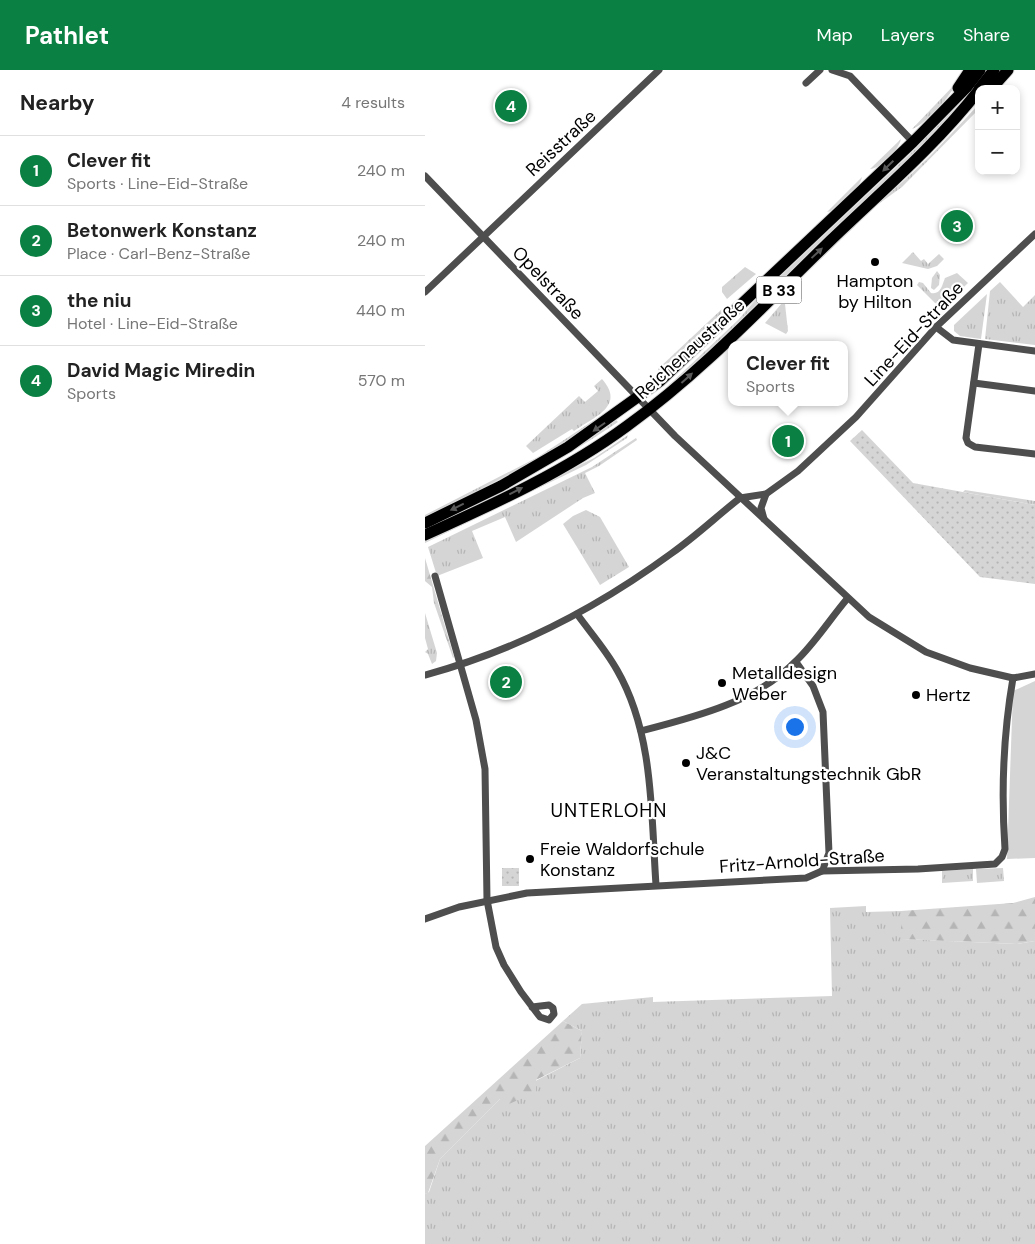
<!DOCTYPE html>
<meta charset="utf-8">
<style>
:root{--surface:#fff;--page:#f6f6f6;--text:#222;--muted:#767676;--line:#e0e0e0;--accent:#0b8043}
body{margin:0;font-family:"DM Sans",sans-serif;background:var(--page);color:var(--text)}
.controls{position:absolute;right:15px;top:15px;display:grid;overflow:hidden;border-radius:10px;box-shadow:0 2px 8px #0003}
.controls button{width:45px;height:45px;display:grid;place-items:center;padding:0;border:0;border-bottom:1px solid var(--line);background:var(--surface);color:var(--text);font:25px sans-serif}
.you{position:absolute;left:369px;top:656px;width:18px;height:18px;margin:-12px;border:4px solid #fff;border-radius:50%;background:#1a73e8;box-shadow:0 0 0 8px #1a73e833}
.badge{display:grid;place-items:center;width:32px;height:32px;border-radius:50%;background:var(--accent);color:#fff;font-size:16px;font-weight:700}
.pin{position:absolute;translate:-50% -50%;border:2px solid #fff;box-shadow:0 1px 5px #0006}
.popup{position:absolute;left:303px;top:271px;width:120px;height:65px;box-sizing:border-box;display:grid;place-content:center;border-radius:10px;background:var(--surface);filter:drop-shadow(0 1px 4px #0005);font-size:16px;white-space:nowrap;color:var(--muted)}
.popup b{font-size:19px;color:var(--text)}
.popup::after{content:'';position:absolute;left:50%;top:100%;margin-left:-10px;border:10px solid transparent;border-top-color:var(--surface)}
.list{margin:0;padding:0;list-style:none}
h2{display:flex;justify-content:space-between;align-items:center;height:65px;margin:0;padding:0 20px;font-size:21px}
h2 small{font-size:16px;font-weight:400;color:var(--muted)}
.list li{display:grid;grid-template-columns:32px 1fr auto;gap:15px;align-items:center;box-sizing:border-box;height:70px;padding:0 20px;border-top:1px solid var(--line)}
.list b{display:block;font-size:19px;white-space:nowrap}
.list p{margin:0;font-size:16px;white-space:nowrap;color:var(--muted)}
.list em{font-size:16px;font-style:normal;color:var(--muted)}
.map{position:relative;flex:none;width:610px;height:1174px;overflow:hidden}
header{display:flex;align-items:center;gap:30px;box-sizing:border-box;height:70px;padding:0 25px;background:var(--accent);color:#fff}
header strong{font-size:24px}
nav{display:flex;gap:28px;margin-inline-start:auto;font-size:18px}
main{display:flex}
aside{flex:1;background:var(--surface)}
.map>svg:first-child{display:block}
.grass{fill:url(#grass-tufts)}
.forest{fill:url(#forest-firs)}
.park{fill:url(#park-dots)}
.garden{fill:#d5d5d5}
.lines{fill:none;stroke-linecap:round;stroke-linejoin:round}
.primary-casing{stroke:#dbdbdb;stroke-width:13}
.minor{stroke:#4e4e4e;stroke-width:7}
.primary{stroke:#000;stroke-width:11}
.oneway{fill:#595959}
.poi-dot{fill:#000;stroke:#fff;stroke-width:2}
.labels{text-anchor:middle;stroke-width:4.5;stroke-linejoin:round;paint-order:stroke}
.shield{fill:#fff;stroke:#4c4c4c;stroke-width:1}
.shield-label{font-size:16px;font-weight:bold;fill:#000}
.street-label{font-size:18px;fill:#000;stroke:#fff}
.poi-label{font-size:18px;fill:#000;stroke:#fff;text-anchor:start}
.neighbourhood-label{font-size:19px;letter-spacing:1px;fill:#000;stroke:#fff}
</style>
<header>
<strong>Pathlet</strong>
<nav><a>Map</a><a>Layers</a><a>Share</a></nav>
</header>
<main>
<aside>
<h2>Nearby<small>4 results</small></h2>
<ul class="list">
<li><span class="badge">1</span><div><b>Clever fit</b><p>Sports · Line-Eid-Straße</p></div><em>240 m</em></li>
<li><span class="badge">2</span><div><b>Betonwerk Konstanz</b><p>Place · Carl-Benz-Straße</p></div><em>240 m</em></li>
<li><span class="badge">3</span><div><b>the niu</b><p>Hotel · Line-Eid-Straße</p></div><em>440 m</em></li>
<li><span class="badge">4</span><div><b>David Magic Miredin</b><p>Sports</p></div><em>570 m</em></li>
</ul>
</aside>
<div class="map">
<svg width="610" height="1174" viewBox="0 0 610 1174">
<defs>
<pattern id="grass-tufts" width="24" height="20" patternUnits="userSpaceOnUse" patternTransform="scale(1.25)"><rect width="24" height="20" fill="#d5d5d5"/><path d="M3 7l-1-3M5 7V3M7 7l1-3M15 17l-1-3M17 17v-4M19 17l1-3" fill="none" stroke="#b5b5b5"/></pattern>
<pattern id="forest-firs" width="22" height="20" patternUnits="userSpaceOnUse" patternTransform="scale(1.25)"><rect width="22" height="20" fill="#d5d5d5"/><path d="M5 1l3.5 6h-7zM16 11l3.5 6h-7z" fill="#b5b5b5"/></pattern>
<pattern id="park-dots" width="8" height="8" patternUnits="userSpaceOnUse" patternTransform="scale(1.25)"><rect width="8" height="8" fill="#d5d5d5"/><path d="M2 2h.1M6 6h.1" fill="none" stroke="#b5b5b5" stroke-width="1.8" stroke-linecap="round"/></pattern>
</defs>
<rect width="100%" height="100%" fill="#fff"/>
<!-- grass -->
<g class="grass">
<polygon points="561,0 563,0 508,65 246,317 244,315 313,250 333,227 484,85 536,31"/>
<path d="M532 12C528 23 499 56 487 59Z"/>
<path d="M554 34V39L477 117 452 135 315 267 314 265 451 133C490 105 521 69 554 34Z"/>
<path d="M476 69C474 79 456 99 445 99Z"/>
<path d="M437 107C435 118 413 141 402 142Z"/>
<polygon points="488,182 496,191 499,189 503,194 514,184 519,189 512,196 503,199 477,193"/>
<polygon points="320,197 331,204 302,229 297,222 297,217"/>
<polygon points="512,201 515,205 514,215 509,220 506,218 507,208"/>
<path d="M532 203 543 213 516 239 492 215 494 212 498 213 506 223C516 225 517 215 520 208Z"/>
<polygon points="575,212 598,237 610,225 610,275 560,269 565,221"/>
<polygon points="562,224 556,269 535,266 529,261 529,255"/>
<polygon points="357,233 360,234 363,261 361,264 340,253"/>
<polygon points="298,238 297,243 233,303 233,299"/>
<path d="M177 309C201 336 169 347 149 361L147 359 108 383 101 376 154 326 160 332 173 321 169 316Z"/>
<polygon points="183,341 186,342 114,389 0,448 0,445 113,387"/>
<path d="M191 350 193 352C131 394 67 428 0 461V458L152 377Z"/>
<polygon points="203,365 202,368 161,395 0,473 0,471 169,388"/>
<polygon points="211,368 212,370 174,396 160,403 170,423 158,428 91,472 80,447 47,461 58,488 12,506 3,477 167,397"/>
<polygon points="540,420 610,431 610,435 538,422"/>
<polygon points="161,440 175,447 204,497 175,515 138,454 148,446"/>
<polygon points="0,543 12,583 11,591 7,594 3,584 0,582 3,579 0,568"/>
<polygon points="578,798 579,811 552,813 551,799"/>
<polygon points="548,799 548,811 517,813 517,801"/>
<polygon points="441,836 441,842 476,841 477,869 592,874 610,871 610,1174 0,1174 0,1124 4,1122 15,1089 75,1029 155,988 157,961 138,951 157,934 228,927 228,932 407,926 405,838"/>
</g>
<!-- forest -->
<g class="forest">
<polygon points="0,488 29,587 28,588 9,533 7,517 0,511"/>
<polygon points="610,827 610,871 592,874 476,869 476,841 588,833"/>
<polygon points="138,951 157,961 155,988 111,1010 111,1022 84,1034 75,1029 15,1089 3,1123 0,1124 0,1076"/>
</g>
<!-- park -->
<g class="park">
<polygon points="437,360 488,413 610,435 610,514 555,507 425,371"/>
<rect x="77" y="798" width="17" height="18"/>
</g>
<!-- garden -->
<polygon class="garden" points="610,611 610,788 582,789 588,621"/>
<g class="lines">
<defs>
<g id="primary">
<polyline points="533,18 545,0"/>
<polyline points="554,19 569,0"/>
<polyline points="566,19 583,0"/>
<polyline points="0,453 76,416 143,377 235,311 488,72 541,18 555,0"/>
<path d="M0 465C69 434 141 401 202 356 277 302 340 234 406 170 456 122 511 75 554 20"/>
</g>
</defs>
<!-- primary casing -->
<use href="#primary" class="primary-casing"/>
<!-- minor -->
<g class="minor">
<polyline points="407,0 425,6 488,72"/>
<polyline points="381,13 395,0"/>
<polyline points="0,106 250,366 444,547 501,582 545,598 588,608 610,604"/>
<polyline points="0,222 234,0"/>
<polyline points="511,257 528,270 610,281"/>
<polyline points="554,274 541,368 543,373 550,377 610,384"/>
<polyline points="549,313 610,321"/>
<polyline points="315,428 341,424 373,401 431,347 511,257 610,164"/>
<polyline points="339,449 336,438 341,424"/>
<polyline points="10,506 51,650 60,699 62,830 71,877 79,895 96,922 115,947 124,950 129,944 128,938 124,935 107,937"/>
<path d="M152 544C165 562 181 580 192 600 229 664 226 744 231 815"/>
<polyline points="371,592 388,616 398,642 404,783 397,801"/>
<path d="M0 605C90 581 172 538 247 483 271 466 292 446 315 428"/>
<path d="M216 661C270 647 331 632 371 591 390 573 405 549 422 529"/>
<path d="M0 849 34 837 102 823 381 808 397 801 493 799 570 794 577 787 580 779C576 721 578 666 588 608"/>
</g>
<!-- primary -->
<use href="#primary" class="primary"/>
</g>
<!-- one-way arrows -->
<defs><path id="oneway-solid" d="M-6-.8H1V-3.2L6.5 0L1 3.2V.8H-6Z" transform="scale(1.25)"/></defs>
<g class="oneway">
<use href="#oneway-solid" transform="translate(463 96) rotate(136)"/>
<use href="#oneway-solid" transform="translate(392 183) rotate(-43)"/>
<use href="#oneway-solid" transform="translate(262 308) rotate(-42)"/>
<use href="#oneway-solid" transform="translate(174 357) rotate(145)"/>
<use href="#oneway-solid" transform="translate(91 421) rotate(-27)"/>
<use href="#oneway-solid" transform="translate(32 437) rotate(154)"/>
</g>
<!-- markers -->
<g class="poi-dot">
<circle cx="450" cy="192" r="5"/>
<circle cx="297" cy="613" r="5"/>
<circle cx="491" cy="625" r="5"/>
<circle cx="261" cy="693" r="5"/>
<circle cx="105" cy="789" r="5"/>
</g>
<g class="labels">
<!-- shield labels -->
<rect class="shield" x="331.5" y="206.5" width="45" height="27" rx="4"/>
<g class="shield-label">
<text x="354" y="226">B 33</text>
</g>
<!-- street labels -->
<g class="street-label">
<text transform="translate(136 73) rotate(-43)" y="6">Reisstraße</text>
<text transform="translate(123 213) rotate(46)" y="6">Opelstraße</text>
<text transform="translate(489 264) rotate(-47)" y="6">Line-Eid-Straße</text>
<text transform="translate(265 279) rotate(-42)" y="6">Reichenaustraße</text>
<text transform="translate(377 791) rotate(-4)" y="6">Fritz-Arnold-Straße</text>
</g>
<!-- poi labels -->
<g class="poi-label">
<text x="450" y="217" text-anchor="middle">Hampton<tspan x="450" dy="21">by Hilton</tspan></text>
<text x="307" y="609">Metalldesign<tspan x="307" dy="21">Weber</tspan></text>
<text x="501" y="631">Hertz</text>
<text x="271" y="689">J&amp;C<tspan x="271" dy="21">Veranstaltungstechnik GbR</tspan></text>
<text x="115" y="785">Freie Waldorfschule<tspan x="115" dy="21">Konstanz</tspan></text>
</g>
<!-- neighbourhood labels -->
<g class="neighbourhood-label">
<text x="184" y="747">UNTERLOHN</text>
</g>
</g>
</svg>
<div class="controls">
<button>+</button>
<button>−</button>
</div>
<div class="you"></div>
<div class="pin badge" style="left:363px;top:371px">1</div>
<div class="popup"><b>Clever fit</b>Sports</div>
<div class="pin badge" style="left:81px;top:612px">2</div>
<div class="pin badge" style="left:532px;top:156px">3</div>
<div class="pin badge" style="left:86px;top:36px">4</div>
</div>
</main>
